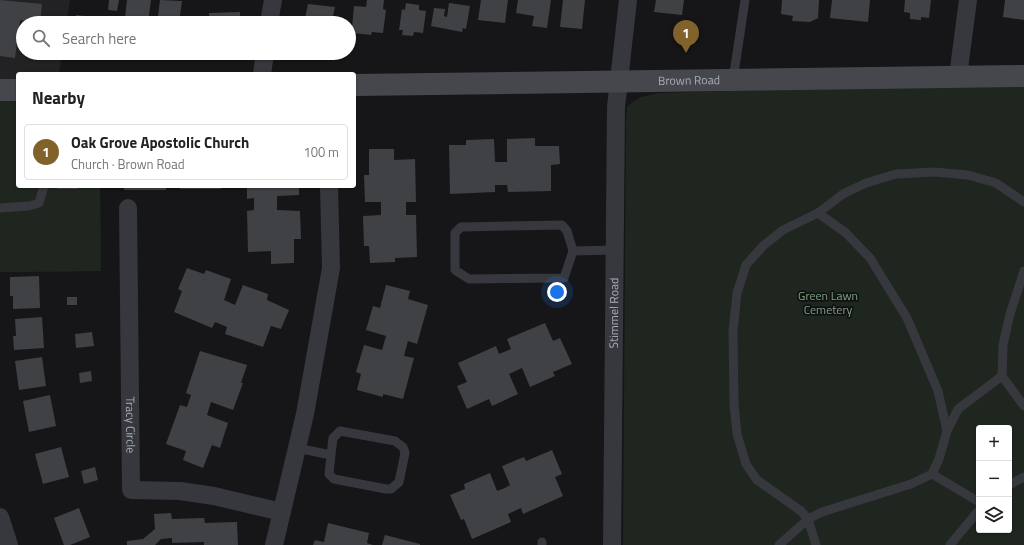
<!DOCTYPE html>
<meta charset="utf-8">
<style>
:root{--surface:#fff;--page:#f6f6f6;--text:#222;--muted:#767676;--line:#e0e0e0;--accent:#80622a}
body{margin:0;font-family:"Titillium Web",sans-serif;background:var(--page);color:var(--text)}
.controls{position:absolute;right:12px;bottom:12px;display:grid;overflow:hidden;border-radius:4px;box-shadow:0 1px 3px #0004}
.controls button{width:36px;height:36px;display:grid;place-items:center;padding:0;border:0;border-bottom:1px solid var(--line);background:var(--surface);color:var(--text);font:20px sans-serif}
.you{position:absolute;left:557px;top:292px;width:14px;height:14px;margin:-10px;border:3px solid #fff;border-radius:50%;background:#1a73e8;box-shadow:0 0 0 6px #1a73e833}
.badge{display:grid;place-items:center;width:26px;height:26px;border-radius:50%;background:var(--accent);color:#fff;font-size:13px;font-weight:700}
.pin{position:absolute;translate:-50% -33px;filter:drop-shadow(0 1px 2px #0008)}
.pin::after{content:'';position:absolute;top:21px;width:14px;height:12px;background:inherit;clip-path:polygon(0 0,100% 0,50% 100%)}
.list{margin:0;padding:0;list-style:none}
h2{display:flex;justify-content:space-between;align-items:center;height:52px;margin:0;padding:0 16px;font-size:17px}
h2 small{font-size:13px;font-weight:400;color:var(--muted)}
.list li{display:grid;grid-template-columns:26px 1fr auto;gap:12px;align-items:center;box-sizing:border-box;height:56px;margin:0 8px 8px;padding:0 8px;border:1px solid var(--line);border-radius:4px}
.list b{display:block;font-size:15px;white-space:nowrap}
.list p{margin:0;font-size:13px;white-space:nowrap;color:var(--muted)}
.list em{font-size:13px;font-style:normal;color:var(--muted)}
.icon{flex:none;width:22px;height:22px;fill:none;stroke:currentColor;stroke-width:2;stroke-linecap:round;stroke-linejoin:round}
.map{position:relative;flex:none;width:1024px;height:545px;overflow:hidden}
.search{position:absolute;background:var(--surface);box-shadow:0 1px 3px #0004;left:16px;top:16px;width:340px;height:44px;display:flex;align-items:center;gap:10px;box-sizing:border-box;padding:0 14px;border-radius:22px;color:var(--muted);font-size:15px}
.panel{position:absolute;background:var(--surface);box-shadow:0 1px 3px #0004;left:16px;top:72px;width:340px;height:116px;border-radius:4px}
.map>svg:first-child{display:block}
.built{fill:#222225}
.green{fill:#1e261f;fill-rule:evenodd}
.building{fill:#404145}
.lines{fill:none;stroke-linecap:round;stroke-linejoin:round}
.service{stroke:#37383d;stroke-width:9}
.minor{stroke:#37383d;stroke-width:18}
.secondary{stroke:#45474d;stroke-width:22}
.labels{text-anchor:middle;stroke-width:3.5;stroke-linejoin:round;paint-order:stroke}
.street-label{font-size:12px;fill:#a8adb8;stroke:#111113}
.park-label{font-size:12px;fill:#7fa381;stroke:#111113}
</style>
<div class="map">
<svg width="1024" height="545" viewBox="0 0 1024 545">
<rect width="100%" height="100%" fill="#161618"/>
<!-- built -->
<polygon class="built" points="0,0 70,0 66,23 23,23 23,53 62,53 59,74 18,74 18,186 100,186 101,271 0,272"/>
<!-- green -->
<g class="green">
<path d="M1024 86V545H623L626 121 627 106 641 97 659 93 762 90ZM979 428H1009V530H979Z"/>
<polygon points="0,92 18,92 18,186 100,186 101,271 0,272"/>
</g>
<!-- building -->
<g class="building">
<polygon points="0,0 42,4 40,23 20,20 15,58 0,56"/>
<polygon points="109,0 119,0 117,11 108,10"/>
<polygon points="127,0 151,0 148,23 137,23 137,18 125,17"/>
<polygon points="160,0 182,1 179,23 157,23"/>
<polygon points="367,0 384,0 383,9 386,10 383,33 372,32 371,35 354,33 355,29 352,28 354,6 366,7"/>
<polygon points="481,0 508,0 505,23 478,20"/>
<polygon points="518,0 551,0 547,28 532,26 534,16 516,13"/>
<polygon points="563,0 585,0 582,29 560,27"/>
<polygon points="656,0 684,0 682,15 654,12"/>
<polygon points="782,0 819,0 818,18 810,22 792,21 793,16 781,14"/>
<polygon points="832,0 870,0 868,22 830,18"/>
<polygon points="905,0 931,0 929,18 921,17 921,20 910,19 910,13 904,12"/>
<polygon points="1005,0 1024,0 1024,20 1003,17"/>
<polygon points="406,3 419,5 419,10 426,11 423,33 414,32 413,36 402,35 403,30 399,30 402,9 405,10"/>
<polygon points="449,3 470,6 466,29 463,28 462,32 431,26 434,8 445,9 444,16 447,17"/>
<polygon points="308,4 335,7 333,16 336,16 335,23 304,23"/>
<polygon points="240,12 240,23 209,23 209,13"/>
<polygon points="76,15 103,18 102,23 75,23"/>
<polygon points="76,53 98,53 98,57"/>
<polygon points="535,138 535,146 559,146 560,164 551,165 551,191 508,192 507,185 495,185 495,192 450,194 449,145 466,145 466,140 494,139 495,162 507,162 507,139"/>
<polygon points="369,149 394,149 394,160 415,159 416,202 406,202 406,215 416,215 417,257 395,258 395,262 370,263 369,246 364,246 363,216 381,215 381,202 365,202 364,175 369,175"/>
<rect x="57" y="186" width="21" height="3"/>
<rect x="124" y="186" width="42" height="4"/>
<rect x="180" y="186" width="41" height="3"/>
<polygon points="247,186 299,186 299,195 277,196 277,210 300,211 301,239 294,239 294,263 271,264 271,251 248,252 247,211 254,210 254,198 247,199"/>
<polygon points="187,268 204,274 206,270 231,279 224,300 235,305 243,285 268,294 267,300 289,310 281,329 271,326 263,347 225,334 227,327 215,322 212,328 174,312 182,291 178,289"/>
<polygon points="39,276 40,308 13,309 13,296 10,296 10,277"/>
<polygon points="386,285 410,291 408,299 428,305 417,344 408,341 404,356 414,358 403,399 383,394 383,397 357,390 361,374 356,372 364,345 382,350 386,336 366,330 373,306 380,308"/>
<rect x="67" y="297" width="10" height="8"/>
<polygon points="42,317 44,348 14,350 13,336 16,336 15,319"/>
<polygon points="545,323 553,341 560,338 572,364 553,372 555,376 530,387 522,368 509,374 518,394 492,406 489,399 467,409 457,386 467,382 458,363 496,346 499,354 511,349 507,339"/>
<polygon points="92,332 94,346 76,348 75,334"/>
<polygon points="200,351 247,365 241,383 243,383 233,410 211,402 207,415 228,423 220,448 212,445 203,468 183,460 186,451 166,444 180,405 187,407 191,395 186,393"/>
<polygon points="42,357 46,386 19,390 15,361"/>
<polygon points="91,371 92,381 80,383 79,373"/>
<polygon points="50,395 56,426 29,432 23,401"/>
<polygon points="61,447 69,477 43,484 35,454"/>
<polygon points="552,450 562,474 555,477 563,496 523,514 521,508 508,514 511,522 472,539 464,519 461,520 450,495 465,489 464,484 490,473 497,491 505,488 510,485 502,466 524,457 526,461"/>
<polygon points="95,467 98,480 84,484 81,471"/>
<polygon points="79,508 90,537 70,545 64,545 54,518"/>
<polygon points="171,513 172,519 204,518 205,523 237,522 238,545 204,545 204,542 172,543 172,538 161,539 155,545 127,545 127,541 143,539 155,529 154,514"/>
<polygon points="328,523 369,533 367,543 373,545 313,545 315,540 324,542"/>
<polygon points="385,535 420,544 420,545 382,545"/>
</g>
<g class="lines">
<!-- service -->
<g class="service">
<polyline points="733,80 745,0"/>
<polyline points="0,208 29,206 39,203 44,186"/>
<polyline points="818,213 846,233 870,258 907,318 938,391 947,431"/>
<polyline points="573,251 564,278 469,279 455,270 455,233 461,227 562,225 567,231 573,251 615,250"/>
<polyline points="1024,271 1010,314 1003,345 1002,376 1024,406"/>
<polyline points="297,448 331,455 329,474 334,479 386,489 391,489 399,482 405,453 403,447 395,441 340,431 333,438 331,455"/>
<polyline points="932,474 979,502"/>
<polyline points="1009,485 1024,477"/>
<polyline points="542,545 542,542"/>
<polyline points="779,545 808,519 822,512 911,484 932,474 939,459 947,431 958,409 1002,376"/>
<polyline points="816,545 808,519 801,511 757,480 746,464 737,434 734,404 733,331 737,293 746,265 763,246 783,230 818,213 843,194 866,183 896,174 934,172 968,175 996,183 1024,202"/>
<polyline points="950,545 979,510"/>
</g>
<!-- minor -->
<g class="minor">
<polyline points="269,23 273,0"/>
<polyline points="262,74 265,53"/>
<polyline points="958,76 968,0"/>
<path id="s1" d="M128 208 131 490 180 491 214 496 282 512"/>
<polyline points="0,517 9,545"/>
<polyline points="274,545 305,414 331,268 329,186"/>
<path id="s2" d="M612 545 616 107 628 0"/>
</g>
<!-- secondary -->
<g class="secondary">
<path id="s3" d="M354 85 1024 76"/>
<polyline points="0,90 18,90"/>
</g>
</g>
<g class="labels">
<!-- street labels -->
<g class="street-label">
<text dy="4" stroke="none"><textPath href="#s3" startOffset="335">Brown Road</textPath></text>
<text dy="4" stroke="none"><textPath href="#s2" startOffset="232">Stimmel Road</textPath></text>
<text dy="4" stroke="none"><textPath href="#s1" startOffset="217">Tracy Circle</textPath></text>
</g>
<!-- park labels -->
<g class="park-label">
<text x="828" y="300">Green Lawn<tspan x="828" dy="14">Cemetery</tspan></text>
</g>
</g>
</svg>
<div class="controls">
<button>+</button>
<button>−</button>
<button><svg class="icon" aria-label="layers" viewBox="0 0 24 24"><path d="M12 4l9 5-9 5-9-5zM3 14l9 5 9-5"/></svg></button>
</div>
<div class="you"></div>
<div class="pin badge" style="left:686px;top:53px">1</div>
<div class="search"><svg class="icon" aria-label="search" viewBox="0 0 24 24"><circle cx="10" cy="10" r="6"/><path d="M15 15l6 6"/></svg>Search here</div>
<section class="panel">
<h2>Nearby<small></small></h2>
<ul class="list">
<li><span class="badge">1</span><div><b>Oak Grove Apostolic Church</b><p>Church · Brown Road</p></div><em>100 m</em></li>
</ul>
</section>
</div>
